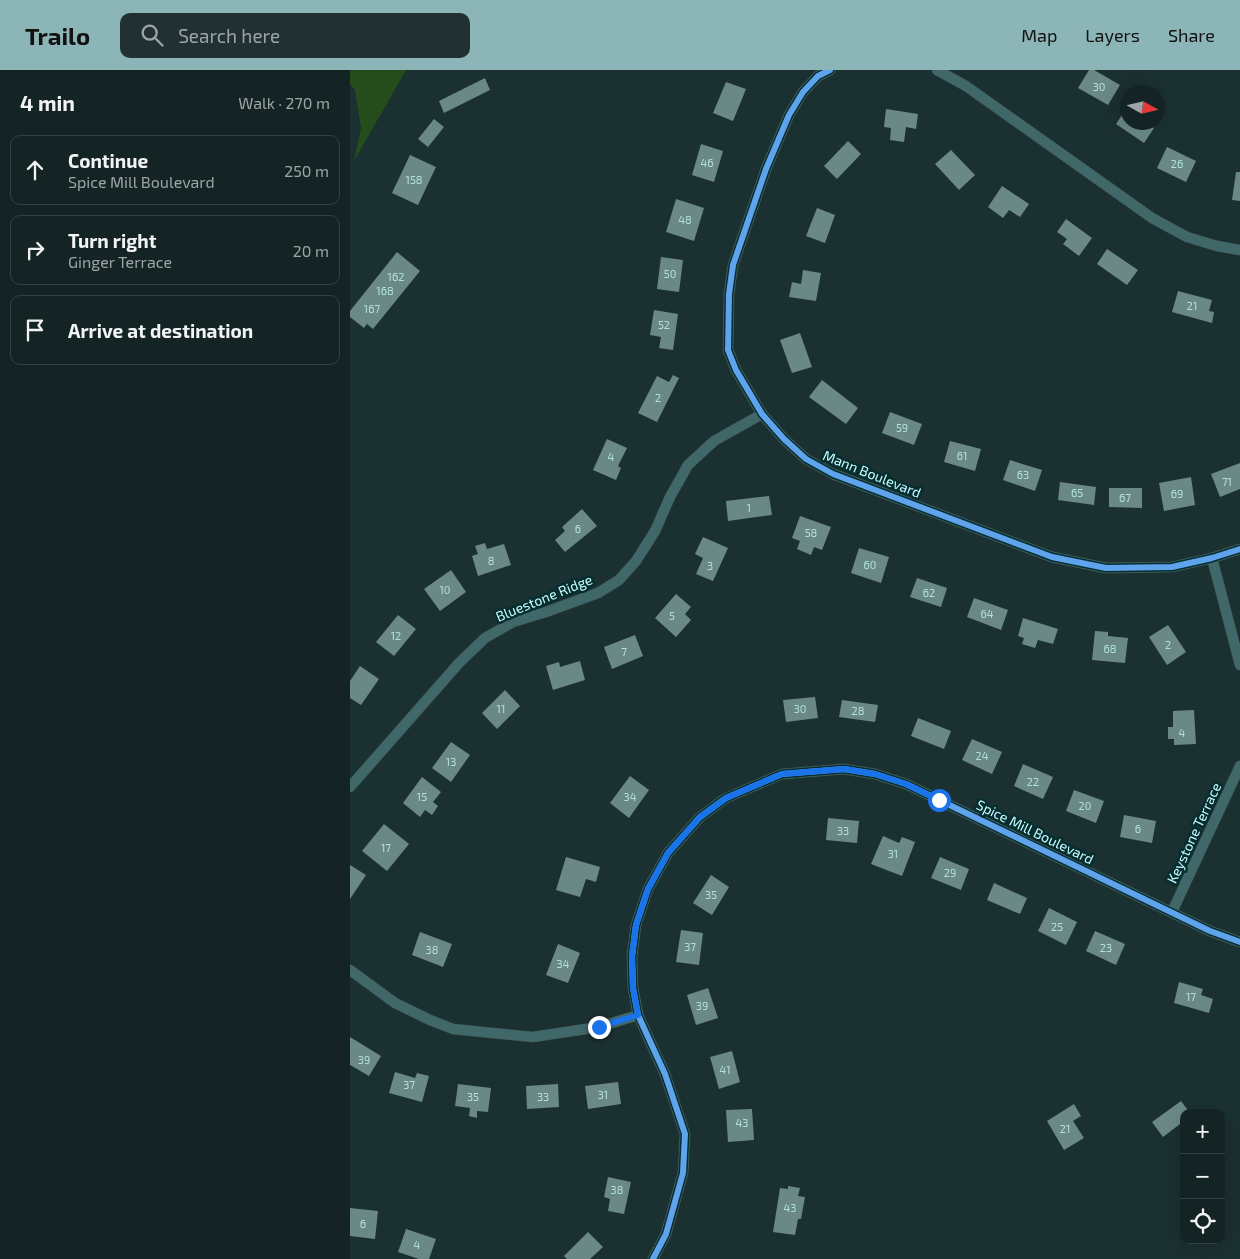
<!DOCTYPE html>
<meta charset="utf-8">
<style>
:root{--surface:#142425;--page:#213032;--text:#f1f3f6;--muted:#9da4a7;--line:#334142;--accent:#8cb5b7}
body{margin:0;font-family:"Exo 2",sans-serif;background:var(--page);color:var(--text)}
.controls{position:absolute;right:15px;bottom:15px;display:grid;overflow:hidden;border-radius:10px;box-shadow:0 5px 20px #0002}
.controls button{width:45px;height:45px;display:grid;place-items:center;padding:0;border:0;border-bottom:1px solid var(--line);background:var(--surface);color:var(--text);font:25px sans-serif}
.compass{position:absolute;left:770px;top:15px;width:45px;height:45px;border-radius:50%;background:var(--surface);box-shadow:0 5px 20px #0002;rotate:98deg}
.stop{position:absolute;width:15px;height:15px;margin:-11px;border:4px solid #1a73e8;border-radius:50%;background:#fff}
.stop.end{background:#1a73e8;border-color:#fff;box-shadow:0 1px 5px #0008}
.list{margin:0;padding:0;list-style:none}
h2{display:flex;justify-content:space-between;align-items:center;height:65px;margin:0;padding:0 20px;font-size:21px}
h2 small{font-size:16px;font-weight:400;color:var(--muted)}
.list li{display:grid;grid-template-columns:32px 1fr auto;gap:15px;align-items:center;box-sizing:border-box;height:70px;margin:0 10px 10px;padding:0 10px;border:1px solid var(--line);border-radius:10px}
.list b{display:block;font-size:19px;white-space:nowrap}
.list p{margin:0;font-size:16px;white-space:nowrap;color:var(--muted)}
.list em{font-size:16px;font-style:normal;color:var(--muted)}
.icon{flex:none;width:28px;height:28px;fill:none;stroke:currentColor;stroke-width:2;stroke-linecap:round;stroke-linejoin:round}
.map{position:relative;flex:none;width:890px;height:1189px;overflow:hidden}
header{display:flex;align-items:center;gap:30px;box-sizing:border-box;height:70px;padding:0 25px;background:var(--accent);color:#111}
header strong{font-size:24px}
nav{display:flex;gap:28px;margin-inline-start:auto;font-size:18px}
.search{width:350px;height:45px;background:var(--page);display:flex;align-items:center;gap:12px;box-sizing:border-box;padding:0 18px;border-radius:10px;color:var(--muted);font-size:19px}
main{display:flex}
aside{flex:1;background:var(--surface)}
.map>svg:first-child{display:block}
.green{fill:#254d1b}
.building{fill:#6a8985}
.lines{fill:none;stroke-linecap:round;stroke-linejoin:round}
.minor-casing{stroke:#3a4f4f;stroke-width:11}
.minor{stroke:#416869;stroke-width:10}
.cycleway-casing{stroke:#062e30;stroke-width:9}
.cycleway{stroke:#60a3ed;stroke-width:6}
.route{stroke:#1a73e8;stroke-width:6}
.labels{text-anchor:middle;stroke-width:5;stroke-linejoin:round;paint-order:stroke}
.number-label{font-size:11px;fill:#b1e0e0}
.street-label{font-size:14px;fill:#c9fdff;stroke:#062e30}
</style>
<header>
<strong>Trailo</strong>
<div class="search"><svg class="icon" aria-label="search" viewBox="0 0 24 24"><circle cx="10" cy="10" r="6"/><path d="M15 15l6 6"/></svg>Search here</div>
<nav><a>Map</a><a>Layers</a><a>Share</a></nav>
</header>
<main>
<aside>
<h2>4 min<small>Walk · 270 m</small></h2>
<ul class="list">
<li><svg class="icon" aria-label="ahead" viewBox="0 0 24 24"><path d="M12 20V5M6 11l6-6 6 6"/></svg><div><b>Continue</b><p>Spice Mill Boulevard</p></div><em>250 m</em></li>
<li><svg class="icon" aria-label="right" viewBox="0 0 24 24"><path d="M7 20v-9h11M14 6l5 5-5 5"/></svg><div><b>Turn right</b><p>Ginger Terrace</p></div><em>20 m</em></li>
<li><svg class="icon" aria-label="arrive" viewBox="0 0 24 24"><path d="M6 21V4h12l-3 4 3 4H6"/></svg><div><b>Arrive at destination</b></div></li>
</ul>
</aside>
<div class="map">
<svg width="890" height="1189" viewBox="0 0 890 1189">
<rect width="100%" height="100%" fill="#1b3031"/>
<!-- green -->
<polygon class="green" points="0,0 56,0 4,91 11,58 5,20 0,14"/>
<!-- building -->
<g class="building">
<polygon points="739,0 744,0 770,15 758,35 728,18"/>
<polygon points="135,8 140,20 94,43 89,31"/>
<polygon points="376,12 396,19 383,51 363,43"/>
<polygon points="778,36 778,52 796,52 804,58 794,73 766,54"/>
<polygon points="536,39 568,44 566,59 556,57 554,72 540,70 541,58 534,57"/>
<polygon points="84,49 94,57 78,77 68,69"/>
<polygon points="498,71 511,84 487,109 474,96"/>
<polygon points="351,74 373,81 364,112 342,105"/>
<polygon points="817,77 846,91 836,112 807,98"/>
<polygon points="601,80 625,105 609,120 585,94"/>
<polygon points="60,85 86,97 68,135 42,123"/>
<polygon points="886,102 890,102 890,131 882,130"/>
<polygon points="652,116 679,134 670,147 659,140 653,148 638,137"/>
<polygon points="326,129 354,138 344,171 316,162"/>
<polygon points="467,138 485,145 475,173 456,166"/>
<polygon points="716,149 742,168 729,186 713,174 717,169 707,162"/>
<polygon points="757,179 788,200 777,215 747,194"/>
<polygon points="47,182 70,201 23,259 17,254 14,258 0,247 0,241"/>
<polygon points="311,187 333,190 329,222 307,219"/>
<polygon points="453,200 471,203 466,231 439,227 442,212 451,214"/>
<polygon points="828,221 862,230 859,241 864,242 862,253 822,242"/>
<polygon points="304,240 328,244 323,280 309,278 311,267 300,265"/>
<polygon points="450,263 462,297 442,303 430,270"/>
<polygon points="323,305 329,308 307,352 288,343 307,306 319,312"/>
<polygon points="472,310 508,338 496,354 459,327"/>
<polygon points="540,342 572,354 564,375 532,363"/>
<polygon points="257,369 277,378 268,396 271,398 266,410 243,400"/>
<polygon points="600,371 631,379 625,401 594,392"/>
<polygon points="660,390 692,400 685,421 653,410"/>
<polygon points="890,393 890,419 870,427 861,404"/>
<polygon points="841,407 845,435 814,441 809,413"/>
<polygon points="710,412 746,417 744,435 708,430"/>
<polygon points="759,418 792,418 792,438 759,437"/>
<polygon points="419,426 422,445 378,451 376,431"/>
<polygon points="232,439 247,456 215,482 205,470 215,461 212,457"/>
<polygon points="450,446 481,457 472,480 464,477 461,485 447,479 450,471 442,468"/>
<polygon points="353,467 378,478 363,511 346,504 353,488 345,484"/>
<polygon points="135,473 137,479 154,474 161,495 128,506 122,486 128,484 125,476"/>
<polygon points="509,478 539,487 531,513 501,503"/>
<polygon points="101,500 116,522 90,541 74,519"/>
<polygon points="567,508 597,518 591,537 560,527"/>
<polygon points="326,524 341,537 335,544 341,550 326,567 305,548"/>
<polygon points="624,528 658,540 651,560 617,547"/>
<polygon points="48,545 66,559 44,586 26,572"/>
<polygon points="673,548 708,559 703,574 688,570 685,578 672,574 674,568 668,566"/>
<polygon points="818,555 836,582 817,595 799,567"/>
<polygon points="745,561 758,562 758,566 778,568 775,593 742,590"/>
<polygon points="285,565 293,586 262,599 254,577"/>
<polygon points="230,591 235,610 203,620 196,596 209,592 210,597"/>
<polygon points="10,596 29,609 11,635 0,628 0,611"/>
<polygon points="155,620 170,636 147,659 132,643"/>
<polygon points="465,627 468,648 436,652 433,630"/>
<polygon points="492,630 528,635 525,652 489,647"/>
<polygon points="844,640 846,674 824,675 824,669 818,669 818,657 823,657 823,641"/>
<polygon points="568,648 601,661 594,679 561,666"/>
<polygon points="622,669 652,682 642,704 612,690"/>
<polygon points="101,672 120,685 101,712 82,698"/>
<polygon points="673,694 703,707 693,729 664,716"/>
<polygon points="280,706 299,720 279,748 260,733"/>
<polygon points="72,707 91,722 83,732 88,736 82,745 75,740 70,747 53,733"/>
<polygon points="724,720 754,731 746,753 716,741"/>
<polygon points="774,745 806,751 802,773 770,767"/>
<polygon points="478,748 509,751 507,773 476,770"/>
<polygon points="34,754 59,774 37,801 12,781"/>
<polygon points="533,766 549,773 552,767 565,772 552,806 521,794"/>
<polygon points="216,787 250,797 246,812 236,809 230,827 206,820"/>
<polygon points="590,787 619,799 611,820 581,808"/>
<polygon points="0,795 16,805 0,829"/>
<polygon points="361,805 379,817 362,845 343,833"/>
<polygon points="644,813 677,828 670,844 637,830"/>
<polygon points="699,838 727,852 716,875 688,861"/>
<polygon points="331,860 353,863 349,895 326,892"/>
<polygon points="745,861 775,874 766,895 736,881"/>
<polygon points="70,862 102,874 93,897 62,885"/>
<polygon points="208,874 230,883 218,913 196,905"/>
<polygon points="829,912 853,919 851,925 863,929 859,943 824,933"/>
<polygon points="358,918 368,948 346,955 337,925"/>
<polygon points="0,967 31,986 19,1006 0,995"/>
<polygon points="382,981 390,1012 369,1019 360,987"/>
<polygon points="45,1002 65,1008 67,1003 79,1006 72,1032 39,1023"/>
<polygon points="268,1012 271,1034 238,1039 235,1016"/>
<polygon points="108,1014 141,1018 138,1042 127,1041 127,1048 119,1046 120,1038 105,1036"/>
<polygon points="208,1014 209,1037 177,1039 176,1016"/>
<polygon points="831,1031 840,1043 834,1043 834,1051 813,1067 802,1052"/>
<polygon points="724,1034 731,1046 723,1051 734,1068 714,1080 697,1051"/>
<polygon points="402,1039 404,1070 378,1072 376,1040"/>
<polygon points="258,1107 281,1112 274,1144 258,1141 260,1129 254,1127"/>
<polygon points="438,1116 450,1118 448,1126 455,1127 451,1149 448,1149 445,1165 423,1162 430,1118 438,1119"/>
<polygon points="0,1138 28,1141 25,1169 0,1166"/>
<polygon points="56,1159 86,1169 79,1189 69,1189 48,1182"/>
<polygon points="238,1162 253,1177 240,1189 217,1189 214,1186"/>
</g>
<g class="lines">
<defs>
<g id="minor">
<polyline points="480,0 468,6 453,22 439,45 416,99 383,195 379,224 378,280 386,300 412,344 434,369 456,389 483,404 702,487 756,498 822,497 862,488 890,479"/>
<polyline points="587,0 616,16 802,148 837,167 867,176 890,180"/>
<polyline points="862,488 890,595"/>
<polyline points="0,717 109,593 135,568 163,552 196,542 248,523 269,510 286,491 305,461 320,427 338,395 364,371 412,344"/>
<polyline points="822,842 890,696"/>
<polyline points="0,900 45,933 80,950 103,959 183,967 249,957 288,945"/>
<polyline points="303,1189 316,1164 333,1103 335,1064 315,1004 288,945 283,918 282,886 286,855 298,819 318,783 350,747 376,728 432,704 494,699 525,704 556,714 860,861 890,872"/>
</g>
</defs>
<!-- minor casing -->
<use href="#minor" class="minor-casing"/>
<!-- minor -->
<use href="#minor" class="minor"/>
<defs>
<g id="cycleway">
<polyline points="480,0 468,6 453,22 439,45 416,99 383,195 379,224 378,280 386,300 412,344 434,369 456,389 483,404 702,487 756,498 822,497 862,488 890,479"/>
<polyline points="303,1189 316,1164 333,1103 335,1064 315,1004 288,945 283,918 282,886 286,855 298,819 318,783 350,747 376,728 432,704 494,699 525,704 556,714 860,861 890,872"/>
</g>
</defs>
<!-- cycleway casing -->
<use href="#cycleway" class="cycleway-casing"/>
<!-- cycleway -->
<use href="#cycleway" class="cycleway"/>
</g>
<g class="lines">
<!-- route -->
<polyline class="route" points="249,957 288,945 283,918 282,886 286,855 298,819 318,783 350,747 376,728 432,704 494,699 525,704 556,714 589,730"/>
</g>
<g class="labels">
<!-- number labels -->
<g class="number-label">
<text x="749" y="21">30</text>
<text x="357" y="97">46</text>
<text x="827" y="98">26</text>
<text x="64" y="114">158</text>
<text x="335" y="154">48</text>
<text x="320" y="208">50</text>
<text x="46" y="211">162</text>
<text x="35" y="225">168</text>
<text x="842" y="240">21</text>
<text x="22" y="243">167</text>
<text x="314" y="259">52</text>
<text x="308" y="332">2</text>
<text x="552" y="362">59</text>
<text x="612" y="390">61</text>
<text x="261" y="391">4</text>
<text x="673" y="409">63</text>
<text x="877" y="416">71</text>
<text x="727" y="427">65</text>
<text x="827" y="428">69</text>
<text x="775" y="432">67</text>
<text x="399" y="442">1</text>
<text x="228" y="463">6</text>
<text x="461" y="467">58</text>
<text x="141" y="495">8</text>
<text x="520" y="499">60</text>
<text x="360" y="500">3</text>
<text x="95" y="524">10</text>
<text x="579" y="527">62</text>
<text x="637" y="548">64</text>
<text x="322" y="550">5</text>
<text x="46" y="570">12</text>
<text x="818" y="579">2</text>
<text x="760" y="583">68</text>
<text x="274" y="586">7</text>
<text x="151" y="643">11</text>
<text x="450" y="643">30</text>
<text x="508" y="645">28</text>
<text x="832" y="667">4</text>
<text x="632" y="690">24</text>
<text x="101" y="696">13</text>
<text x="683" y="716">22</text>
<text x="72" y="731">15</text>
<text x="280" y="731">34</text>
<text x="735" y="740">20</text>
<text x="788" y="763">6</text>
<text x="493" y="765">33</text>
<text x="36" y="782">17</text>
<text x="543" y="788">31</text>
<text x="600" y="807">29</text>
<text x="361" y="829">35</text>
<text x="707" y="861">25</text>
<text x="340" y="881">37</text>
<text x="756" y="882">23</text>
<text x="82" y="884">38</text>
<text x="213" y="898">34</text>
<text x="841" y="931">17</text>
<text x="352" y="940">39</text>
<text x="14" y="994">39</text>
<text x="375" y="1004">41</text>
<text x="59" y="1019">37</text>
<text x="253" y="1029">31</text>
<text x="123" y="1031">35</text>
<text x="193" y="1031">33</text>
<text x="392" y="1057">43</text>
<text x="715" y="1063">21</text>
<text x="267" y="1124">38</text>
<text x="440" y="1142">43</text>
<text x="13" y="1158">6</text>
<text x="67" y="1179">4</text>
</g>
<!-- street labels -->
<g class="street-label">
<text transform="translate(522 404) rotate(22)" y="5">Mann Boulevard</text>
<text transform="translate(194 528) rotate(-22)" y="5">Bluestone Ridge</text>
<text transform="translate(685 762) rotate(26)" y="5">Spice Mill Boulevard</text>
<text transform="translate(844 763) rotate(-65)" y="5">Keystone Terrace</text>
</g>
</g>
</svg>
<div class="controls">
<button>+</button>
<button>−</button>
<button><svg class="icon" aria-label="locate" viewBox="0 0 24 24"><circle cx="12" cy="12" r="6"/><path d="M12 2v4M12 18v4M2 12h4M18 12h4"/></svg></button>
</div>
<svg class="compass" viewBox="-18 -18 36 36"><path d="M0-13l5 13h-10z" fill="#e53935"/><path d="M0 13l5-13h-10z" fill="#9da4a7"/></svg>
<div class="stop" style="left:589px;top:730px"></div>
<div class="stop end" style="left:249px;top:957px"></div>
</div>
</main>
